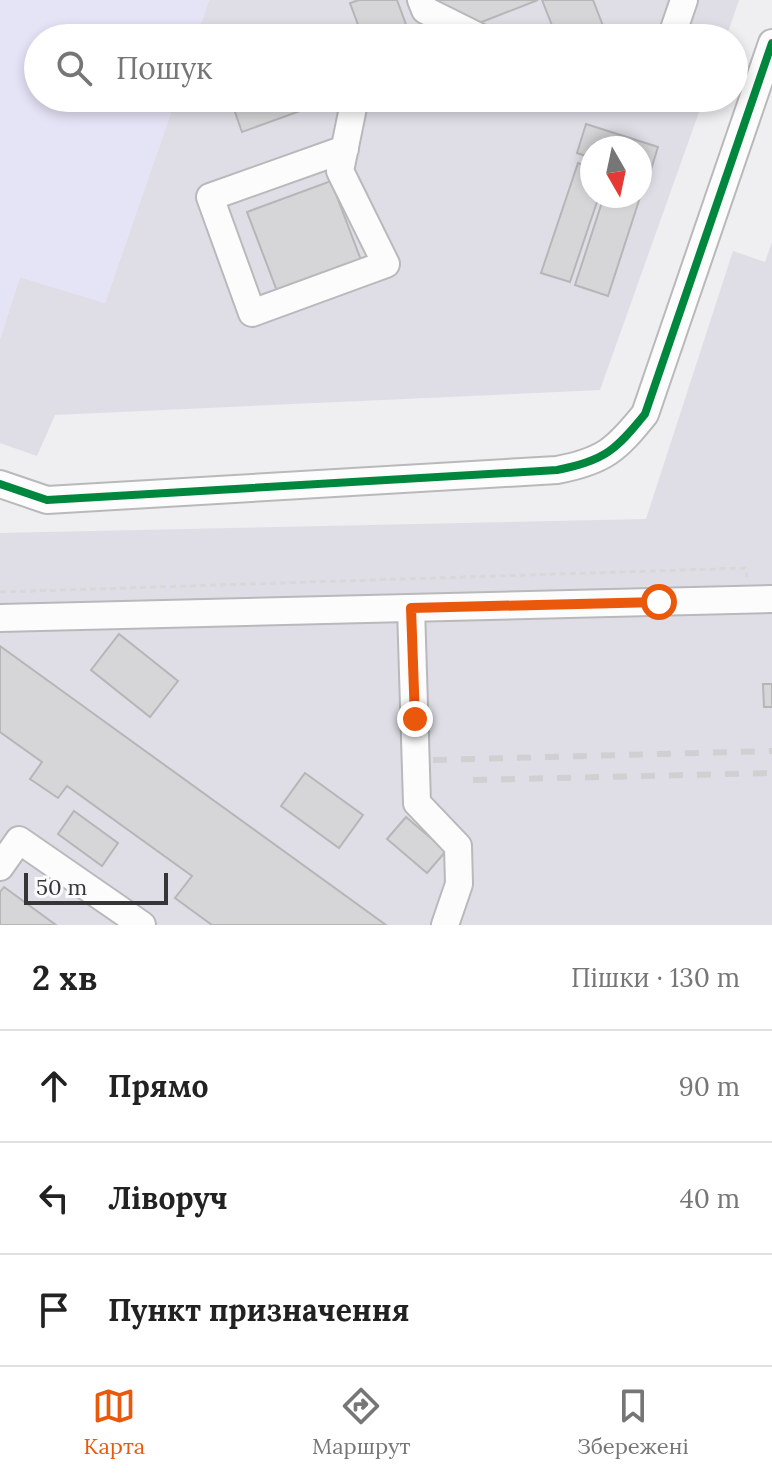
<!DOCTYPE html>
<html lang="uk">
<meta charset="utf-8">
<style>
:root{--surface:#fff;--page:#f6f6f6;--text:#222;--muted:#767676;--line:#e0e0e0;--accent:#ea580c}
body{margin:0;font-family:Lora,serif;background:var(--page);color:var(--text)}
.compass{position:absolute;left:580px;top:136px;width:72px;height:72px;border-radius:50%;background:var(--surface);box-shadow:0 4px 12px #0003;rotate:171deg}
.scale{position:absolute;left:24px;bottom:20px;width:144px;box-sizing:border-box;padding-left:8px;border:4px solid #363638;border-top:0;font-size:22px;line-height:28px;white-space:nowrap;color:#363638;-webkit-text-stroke:6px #fbfbfe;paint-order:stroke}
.stop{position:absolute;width:24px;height:24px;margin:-18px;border:6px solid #ea580c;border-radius:50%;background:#fff}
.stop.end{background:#ea580c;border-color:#fff;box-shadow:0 2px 8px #0008}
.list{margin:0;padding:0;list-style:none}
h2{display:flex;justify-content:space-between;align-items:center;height:104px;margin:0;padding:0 32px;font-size:34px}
h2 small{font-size:26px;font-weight:400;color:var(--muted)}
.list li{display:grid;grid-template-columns:52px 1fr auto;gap:24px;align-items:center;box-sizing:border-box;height:112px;padding:0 32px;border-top:2px solid var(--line)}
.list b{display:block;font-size:30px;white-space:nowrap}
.list em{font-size:26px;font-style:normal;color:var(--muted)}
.icon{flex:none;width:44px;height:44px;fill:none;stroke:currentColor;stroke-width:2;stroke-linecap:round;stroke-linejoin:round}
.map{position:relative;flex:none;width:772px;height:925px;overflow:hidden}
.search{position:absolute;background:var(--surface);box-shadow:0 4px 12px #0003;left:24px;right:24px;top:24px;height:88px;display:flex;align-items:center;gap:20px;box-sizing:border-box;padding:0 28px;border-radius:44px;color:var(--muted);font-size:30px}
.sheet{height:440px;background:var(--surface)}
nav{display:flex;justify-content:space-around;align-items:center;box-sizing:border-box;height:112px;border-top:2px solid var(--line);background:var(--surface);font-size:22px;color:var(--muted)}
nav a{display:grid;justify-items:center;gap:4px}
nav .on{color:var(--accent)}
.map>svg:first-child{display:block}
.built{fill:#dfdee6;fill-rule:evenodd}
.green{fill:#e5e3f6}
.building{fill:#d6d6d8;stroke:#b6b6b8;stroke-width:2}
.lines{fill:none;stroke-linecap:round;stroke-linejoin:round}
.minor-casing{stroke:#b9b8bb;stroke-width:30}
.path{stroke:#d8d8d8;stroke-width:3;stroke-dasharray:6 4;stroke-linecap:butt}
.minor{stroke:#fdfcfd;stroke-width:26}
.rail{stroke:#d0d0d2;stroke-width:6;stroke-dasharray:14 14;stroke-linecap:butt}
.cycleway-casing{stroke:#fbfbfe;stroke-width:13}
.cycleway{stroke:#00873e;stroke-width:8}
.route{stroke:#ea580c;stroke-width:10}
</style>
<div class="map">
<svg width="772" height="925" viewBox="0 0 772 925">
<rect width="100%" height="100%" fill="#efeef1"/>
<!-- built -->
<g class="built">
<polygon points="209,0 739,0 726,38 196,38"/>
<path d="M176 98H704L600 390 55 415 37 456 0 443V339L20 277 105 303ZM592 148H640V196H592Z"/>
<polygon points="772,242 772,925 0,925 0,533 646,519 733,251 765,262"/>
</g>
<!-- green -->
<polygon class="green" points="0,0 209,0 196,38 38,38 38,98 176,98 105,303 20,277 0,339"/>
<!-- building -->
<g class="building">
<polygon points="359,0 397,0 408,30 386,38 363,38 350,3"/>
<polygon points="434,0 538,0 474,25 467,38 449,38"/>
<polygon points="542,0 593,0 603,26 572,38 557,38"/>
<polygon points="230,98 311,98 314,106 242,132"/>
<polygon points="586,124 658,147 649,176 640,173 640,148 592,148 592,158 577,153"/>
<polygon points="578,163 592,168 592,196 599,196 570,282 541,273"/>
<polygon points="331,181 361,260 277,291 247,212"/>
<polygon points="640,183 644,185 608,296 575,285 604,196 640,196"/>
<polygon points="119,634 178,681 150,717 91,670"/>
<polygon points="0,646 65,693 386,925 212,925 175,898 192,876 67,786 58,798 30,779 42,762 0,732"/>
<polygon points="763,684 772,684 772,707 764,707"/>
<polygon points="305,773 363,815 339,848 281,806"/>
<polygon points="74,811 118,843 102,866 58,834"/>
<polygon points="406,817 446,851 427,873 387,839"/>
<polygon points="4,887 56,925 0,925 0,892"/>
</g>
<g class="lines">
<defs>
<g id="minor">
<polyline points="421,0 425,10 481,38"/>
<polyline points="671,38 684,0"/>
<polyline points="345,149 210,197 252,313 386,264 340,171 355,98"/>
<path d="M0 484 47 500 557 470C604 461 616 450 645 414L772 43"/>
<polyline points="411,608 417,803 458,846 459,884 445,925"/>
<polyline points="0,618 772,599"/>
<polyline points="0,867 19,840 142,925"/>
</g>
</defs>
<!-- minor casing -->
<use href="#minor" class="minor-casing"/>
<!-- path -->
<polyline class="path" points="0,592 745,568 747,577"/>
<!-- minor -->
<use href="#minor" class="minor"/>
<!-- rail -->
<g class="rail">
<polyline points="433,760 772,751"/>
<polyline points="473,780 772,773"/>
</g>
<defs>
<path id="cycleway" d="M0 484 47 500 557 470C604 461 616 450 645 414L772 43"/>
</defs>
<!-- cycleway casing -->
<use href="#cycleway" class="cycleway-casing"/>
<!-- cycleway -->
<use href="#cycleway" class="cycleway"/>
</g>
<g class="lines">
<!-- route -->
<polyline class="route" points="415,719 411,608 659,602"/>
</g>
</svg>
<svg class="compass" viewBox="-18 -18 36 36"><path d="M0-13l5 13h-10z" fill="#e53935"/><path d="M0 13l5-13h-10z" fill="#767676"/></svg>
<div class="scale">50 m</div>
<div class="stop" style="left:659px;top:602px"></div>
<div class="stop end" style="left:415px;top:719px"></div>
<div class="search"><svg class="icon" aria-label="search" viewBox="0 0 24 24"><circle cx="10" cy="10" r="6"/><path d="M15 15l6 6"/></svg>Пошук</div>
</div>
<section class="sheet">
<h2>2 хв<small>Пішки · 130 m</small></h2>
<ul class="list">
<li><svg class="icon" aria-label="ahead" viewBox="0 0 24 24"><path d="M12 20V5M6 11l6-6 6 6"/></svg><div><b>Прямо</b></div><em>90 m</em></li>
<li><svg class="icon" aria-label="left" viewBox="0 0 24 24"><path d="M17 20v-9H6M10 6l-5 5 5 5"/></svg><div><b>Ліворуч</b></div><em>40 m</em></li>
<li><svg class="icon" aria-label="arrive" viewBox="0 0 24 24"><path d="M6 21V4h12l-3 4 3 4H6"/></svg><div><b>Пункт призначення</b></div></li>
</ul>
</section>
<nav>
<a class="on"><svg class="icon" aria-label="map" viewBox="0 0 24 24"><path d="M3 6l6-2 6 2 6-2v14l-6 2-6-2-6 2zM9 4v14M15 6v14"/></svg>Карта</a>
<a><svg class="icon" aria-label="directions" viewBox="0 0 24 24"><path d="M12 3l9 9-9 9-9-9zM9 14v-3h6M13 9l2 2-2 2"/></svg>Маршрут</a>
<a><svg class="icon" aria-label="saved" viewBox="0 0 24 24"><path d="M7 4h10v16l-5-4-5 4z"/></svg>Збережені</a>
</nav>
